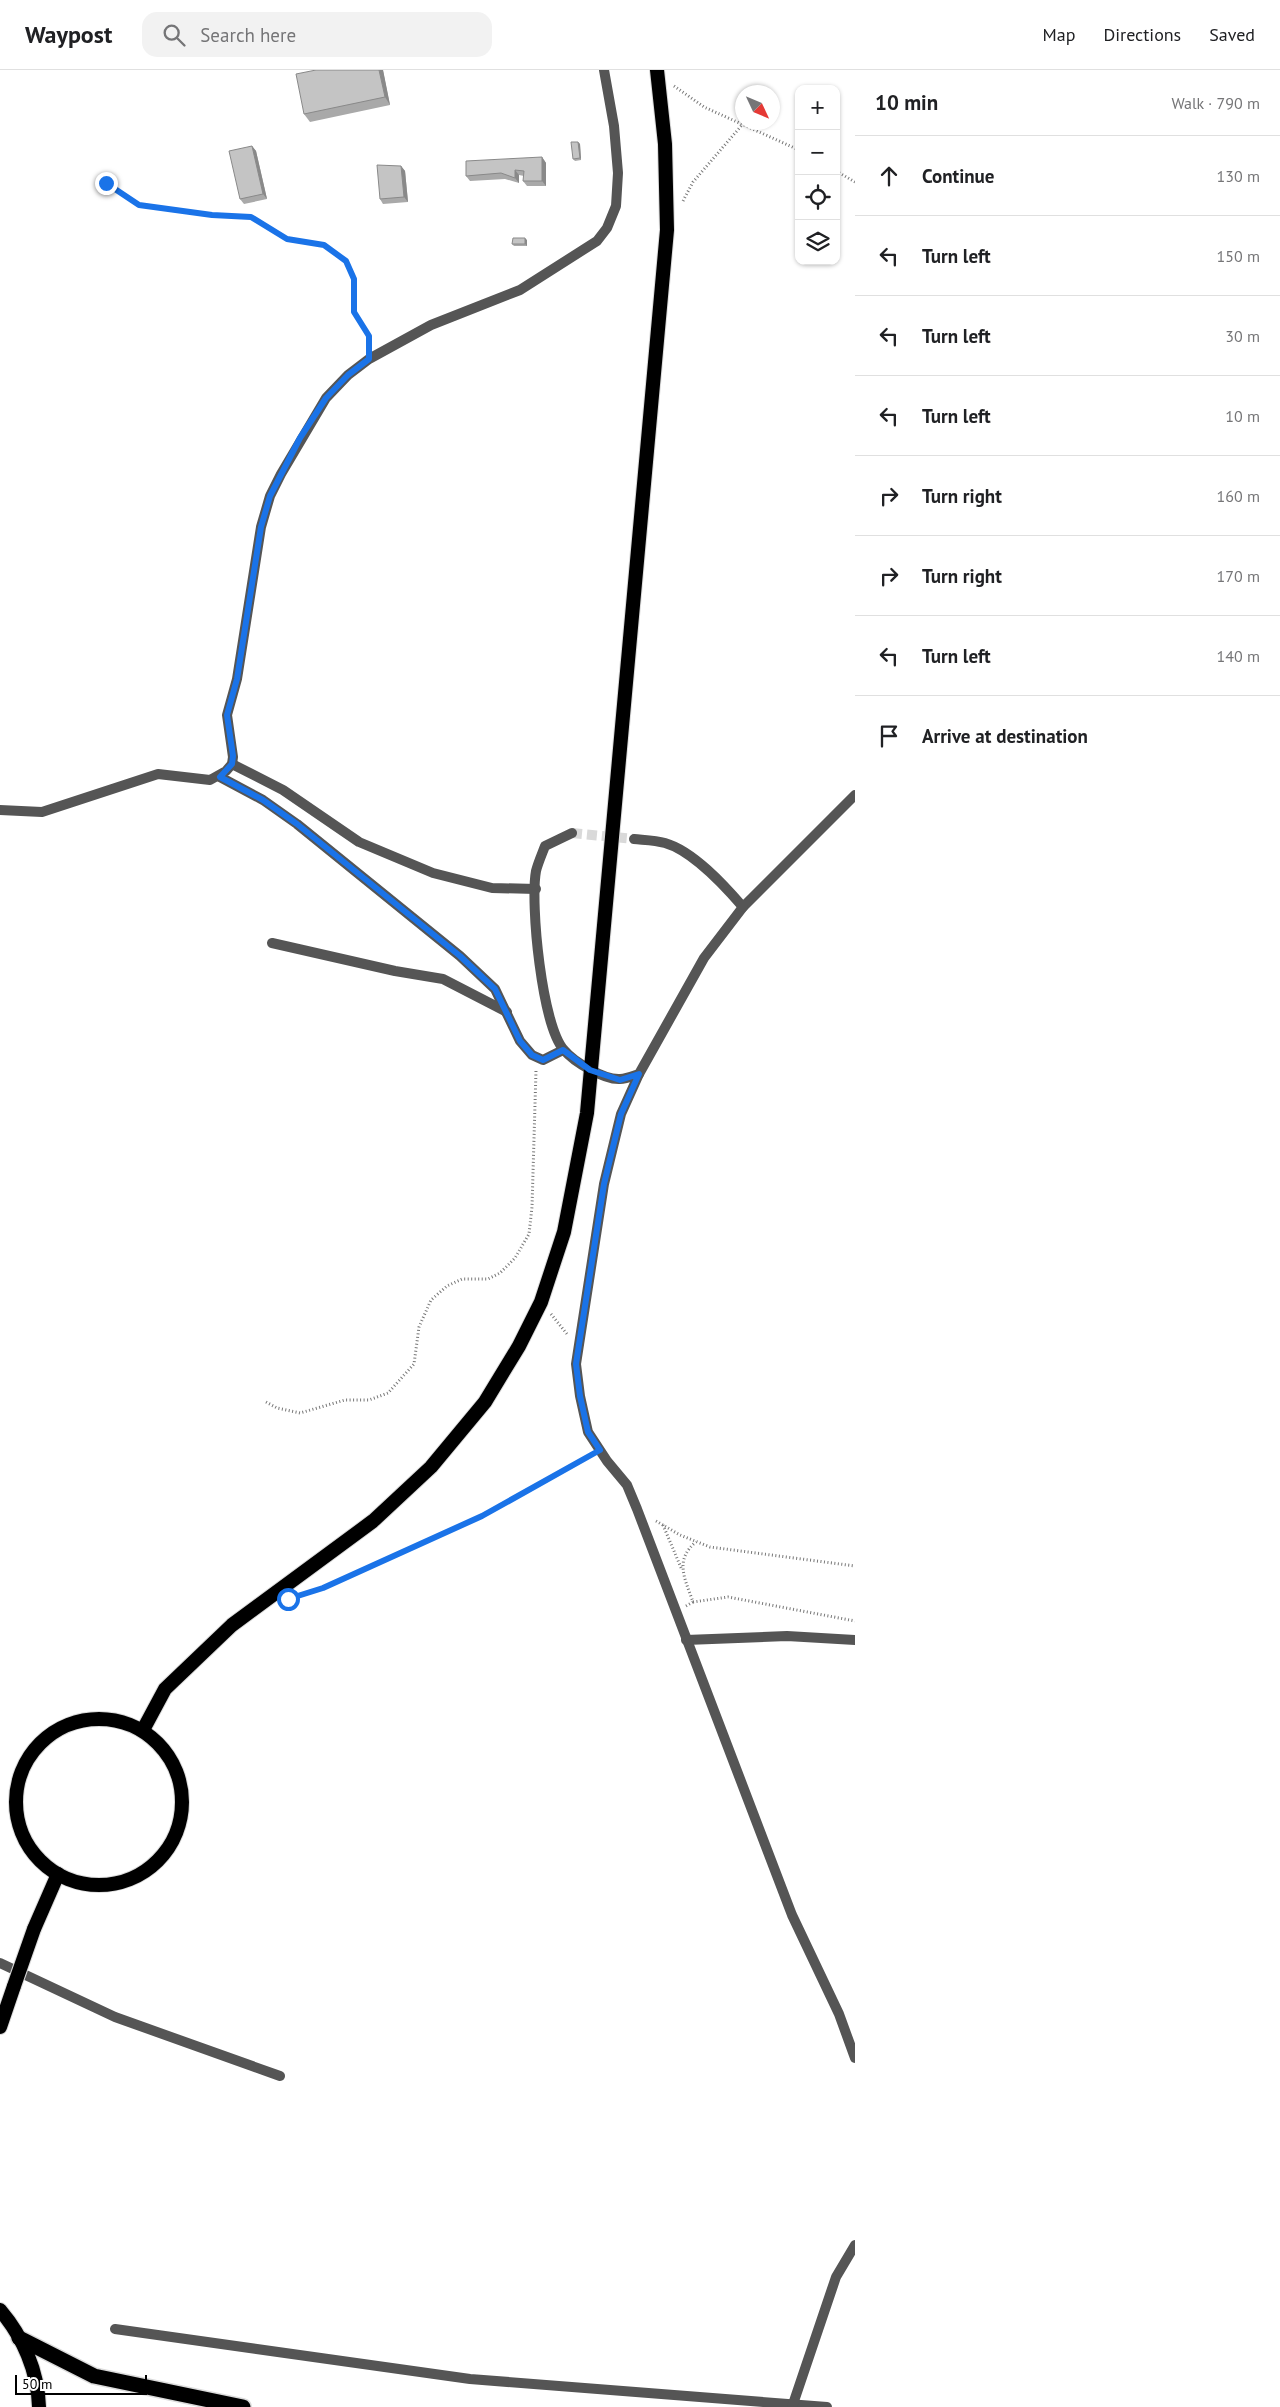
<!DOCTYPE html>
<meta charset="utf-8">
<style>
:root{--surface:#fff;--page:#f2f2f2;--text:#202124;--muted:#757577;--line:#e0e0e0}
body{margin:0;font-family:"PT Sans",sans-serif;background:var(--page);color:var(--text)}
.controls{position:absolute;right:15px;top:15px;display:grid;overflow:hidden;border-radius:10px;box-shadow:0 1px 4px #0004}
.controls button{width:45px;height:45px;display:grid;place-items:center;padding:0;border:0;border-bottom:1px solid var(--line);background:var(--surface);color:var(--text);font:25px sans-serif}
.compass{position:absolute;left:735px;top:15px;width:45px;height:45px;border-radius:50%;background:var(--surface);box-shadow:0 1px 4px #0004;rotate:134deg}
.scale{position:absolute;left:15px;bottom:12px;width:132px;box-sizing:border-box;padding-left:5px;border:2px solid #000;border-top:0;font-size:14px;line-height:18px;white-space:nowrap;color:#000;-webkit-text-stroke:4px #fff;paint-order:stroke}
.stop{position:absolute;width:15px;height:15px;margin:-11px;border:4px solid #1a73e8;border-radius:50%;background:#fff}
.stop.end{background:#1a73e8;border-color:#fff;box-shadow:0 1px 5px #0008}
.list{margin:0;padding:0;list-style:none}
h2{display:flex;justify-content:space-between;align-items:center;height:65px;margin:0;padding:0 20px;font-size:21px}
h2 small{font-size:16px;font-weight:400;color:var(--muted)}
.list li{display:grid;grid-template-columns:32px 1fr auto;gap:15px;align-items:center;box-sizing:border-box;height:80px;padding:0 20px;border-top:1px solid var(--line)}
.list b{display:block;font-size:19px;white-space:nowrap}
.list em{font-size:16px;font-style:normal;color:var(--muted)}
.icon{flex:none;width:28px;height:28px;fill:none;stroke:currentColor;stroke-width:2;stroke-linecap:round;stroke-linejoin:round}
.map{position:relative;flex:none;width:855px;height:2337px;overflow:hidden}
header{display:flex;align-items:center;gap:30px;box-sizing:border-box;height:70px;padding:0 25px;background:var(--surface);border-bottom:1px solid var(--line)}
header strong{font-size:24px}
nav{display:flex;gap:28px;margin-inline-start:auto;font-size:18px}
.search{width:350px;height:45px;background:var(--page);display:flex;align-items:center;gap:12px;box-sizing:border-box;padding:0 18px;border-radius:15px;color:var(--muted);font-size:19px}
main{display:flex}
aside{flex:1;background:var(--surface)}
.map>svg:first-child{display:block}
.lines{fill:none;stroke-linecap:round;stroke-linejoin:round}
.minor-tunnel{stroke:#d9d9d9;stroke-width:10;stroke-dasharray:10 5;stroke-linecap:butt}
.trunk-casing{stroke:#dbdbdb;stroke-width:16}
.motorway-casing{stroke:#dbdbdb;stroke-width:18}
.path{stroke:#777;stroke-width:3;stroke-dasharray:1 2.5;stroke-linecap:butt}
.service{stroke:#555;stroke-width:10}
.minor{stroke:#555;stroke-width:10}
.trunk{stroke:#000;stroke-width:14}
.motorway{stroke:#000;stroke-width:15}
.trunk-bridge-casing{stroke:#dbdbdb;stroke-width:16;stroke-linecap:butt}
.trunk-bridge{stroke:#000;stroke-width:14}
.wall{fill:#a9a9a9}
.shaded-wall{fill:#898989}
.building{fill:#c4c4c4;stroke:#898989}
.route{stroke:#1a73e8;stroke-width:6}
</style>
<header>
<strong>Waypost</strong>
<div class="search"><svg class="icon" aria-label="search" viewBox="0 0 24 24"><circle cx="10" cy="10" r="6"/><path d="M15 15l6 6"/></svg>Search here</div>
<nav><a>Map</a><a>Directions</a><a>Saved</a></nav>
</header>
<main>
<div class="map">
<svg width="855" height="2337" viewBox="0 0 855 2337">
<rect width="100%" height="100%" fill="#fff"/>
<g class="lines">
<!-- minor-tunnel -->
<polyline class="minor-tunnel" points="572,763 634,769"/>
<defs>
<g id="trunk">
<circle cx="99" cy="1732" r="83"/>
<polyline points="143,1660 165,1619 232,1555 373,1451 431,1397 485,1332 519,1276 541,1232 564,1162 587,1043 667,160 665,74 657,0"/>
<polyline points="34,1859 58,1804"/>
<polyline points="0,1957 14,1916"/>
<path d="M0 2240C23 2267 38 2301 39 2337"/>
</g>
<polyline id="motorway" points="19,2268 94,2306 243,2337"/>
</defs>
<!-- trunk casing -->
<use href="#trunk" class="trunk-casing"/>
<!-- motorway casing -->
<use href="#motorway" class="motorway-casing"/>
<!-- path -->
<g class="path">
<polyline points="674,16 704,37 799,80"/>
<polyline points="836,101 855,112"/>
<polyline points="106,113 139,135 213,145 251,147 287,169 324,175 346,191 354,209 354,242 369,266 369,274"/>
<polyline points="683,131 693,112 742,55"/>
<polyline points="551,1244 567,1264"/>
<polyline points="266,1332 277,1338 300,1343 345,1330 369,1330 388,1323 414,1294 419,1257 431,1230 447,1216 462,1209 488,1209 500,1203 515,1188 529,1164 532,1137 536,1000"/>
<polyline points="656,1451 680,1465 710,1477 855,1496"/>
<polyline points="663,1455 682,1500"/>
<polyline points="299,1526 323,1518 482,1446 588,1386"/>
<polyline points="693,1532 728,1527 855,1551"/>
<path d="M686 1536 693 1532C685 1509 674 1490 696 1472"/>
</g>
<!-- service -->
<g class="service">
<polyline points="232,694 283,720 359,772 433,803 492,818 536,819"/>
<polyline points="220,707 263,730 297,754 460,886 495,919 520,971 532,985 543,990 563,980"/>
<polyline points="0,740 42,742 158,704 210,710 226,701 232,694 233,687 227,645 237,609 261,457 270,426 281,404 326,328 348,305 369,289 431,255 520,220 597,171 607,158 616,136 618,103 614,56 604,0"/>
<polyline points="272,873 395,901 443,909 507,942"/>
<polyline points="639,1004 621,1044 604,1114 576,1294 580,1326 588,1362 607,1391 627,1415 637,1439 792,1845 839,1944 855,1988"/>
<polyline points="686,1570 787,1566 855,1570"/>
<polyline points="0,1893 115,1947 280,2006"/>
<polyline points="115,2259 470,2309 827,2337"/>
<polyline points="792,2337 836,2207 855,2175"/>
</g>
<!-- minor -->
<g class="minor">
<path d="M572 763 545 776C542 784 538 793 536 801 530 834 542 956 564 980 574 992 604 1010 620 1009 626 1009 633 1006 639 1004L704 888 743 837 855 725"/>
<path d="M634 769C644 770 655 770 665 773 693 781 724 815 743 837"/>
</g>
<!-- trunk -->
<use href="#trunk" class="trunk"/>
<!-- motorway -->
<use href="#motorway" class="motorway"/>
<defs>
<polyline id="trunk-bridge" points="14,1916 34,1859"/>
</defs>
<!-- trunk-bridge casing -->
<use href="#trunk-bridge" class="trunk-bridge-casing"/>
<!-- trunk-bridge -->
<use href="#trunk-bridge" class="trunk-bridge"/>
</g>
<!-- wall -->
<g class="wall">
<polygon points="316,0 383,0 390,35 310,52 304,44"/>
<polygon points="578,72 580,74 581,90 575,91 573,89"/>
<polygon points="252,76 256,81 267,129 244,134 240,129"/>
<polygon points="542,87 546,93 546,116 527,116 523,111 524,106 519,105 519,113 505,109 470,111 466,106"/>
<polygon points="401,96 405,101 408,132 383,134 380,129"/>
<polygon points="527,170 527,176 514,176 512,174"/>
</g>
<!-- shaded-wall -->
<g class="shaded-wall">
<polygon points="379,0 383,0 390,35 385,27"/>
<polygon points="578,72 580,74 581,90 580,88"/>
<polygon points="252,76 256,81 267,129 263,124"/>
<polygon points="542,87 546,93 546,116 542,111"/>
<polygon points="401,96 405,101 408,132 404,127"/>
<polygon points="515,100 519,105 519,113 515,108"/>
<polygon points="525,168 527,170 527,176 525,174"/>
</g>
<!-- building -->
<g class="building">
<polygon points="316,0 379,0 385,27 304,44 296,4"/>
<polygon points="571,72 578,72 580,88 573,89"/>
<polygon points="252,76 263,124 240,129 229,81"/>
<polygon points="542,87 542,111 523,111 524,101 515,100 515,108 501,103 466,106 466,91"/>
<polygon points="377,95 401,96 404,127 380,129"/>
<polygon points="513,168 525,168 525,174 512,174"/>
</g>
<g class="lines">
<!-- route -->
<polyline class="route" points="106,113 139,135 212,145 251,147 287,169 324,175 346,191 354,209 354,242 369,266 369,289 348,305 326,328 300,368 270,426 261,457 237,609 227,645 233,686 232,694 220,707 263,730 297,754 460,886 495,919 520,971 532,985 543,990 563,980 590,1000 620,1010 639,1004 621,1044 604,1114 576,1294 580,1326 588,1362 600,1380 482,1446 323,1518 288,1529"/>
</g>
</svg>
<div class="controls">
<button>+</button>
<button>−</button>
<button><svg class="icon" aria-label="locate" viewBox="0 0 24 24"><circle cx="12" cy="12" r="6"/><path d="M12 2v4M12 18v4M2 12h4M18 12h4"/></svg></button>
<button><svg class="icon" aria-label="layers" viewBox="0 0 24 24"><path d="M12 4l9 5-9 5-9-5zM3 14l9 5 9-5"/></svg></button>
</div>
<svg class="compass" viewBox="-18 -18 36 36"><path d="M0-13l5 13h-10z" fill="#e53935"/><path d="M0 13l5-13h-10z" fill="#757577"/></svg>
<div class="scale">50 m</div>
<div class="stop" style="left:288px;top:1529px"></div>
<div class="stop end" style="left:106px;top:113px"></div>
</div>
<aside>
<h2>10 min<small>Walk · 790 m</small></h2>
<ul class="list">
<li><svg class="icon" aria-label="ahead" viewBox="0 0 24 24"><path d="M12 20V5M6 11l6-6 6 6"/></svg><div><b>Continue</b></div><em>130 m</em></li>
<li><svg class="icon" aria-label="left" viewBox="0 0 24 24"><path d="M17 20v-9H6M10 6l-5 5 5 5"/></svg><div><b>Turn left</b></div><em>150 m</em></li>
<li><svg class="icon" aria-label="left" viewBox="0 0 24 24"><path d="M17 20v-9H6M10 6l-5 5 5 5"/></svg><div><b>Turn left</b></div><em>30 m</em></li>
<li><svg class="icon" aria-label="left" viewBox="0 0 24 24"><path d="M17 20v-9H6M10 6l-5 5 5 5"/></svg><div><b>Turn left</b></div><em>10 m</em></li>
<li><svg class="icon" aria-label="right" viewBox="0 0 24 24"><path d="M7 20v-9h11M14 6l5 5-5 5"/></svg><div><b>Turn right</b></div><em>160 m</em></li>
<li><svg class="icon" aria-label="right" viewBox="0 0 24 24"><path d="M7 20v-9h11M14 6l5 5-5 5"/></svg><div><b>Turn right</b></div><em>170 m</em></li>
<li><svg class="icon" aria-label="left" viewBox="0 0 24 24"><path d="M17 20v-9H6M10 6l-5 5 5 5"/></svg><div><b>Turn left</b></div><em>140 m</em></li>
<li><svg class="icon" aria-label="arrive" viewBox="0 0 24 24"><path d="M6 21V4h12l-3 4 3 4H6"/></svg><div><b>Arrive at destination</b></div></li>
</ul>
</aside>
</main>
